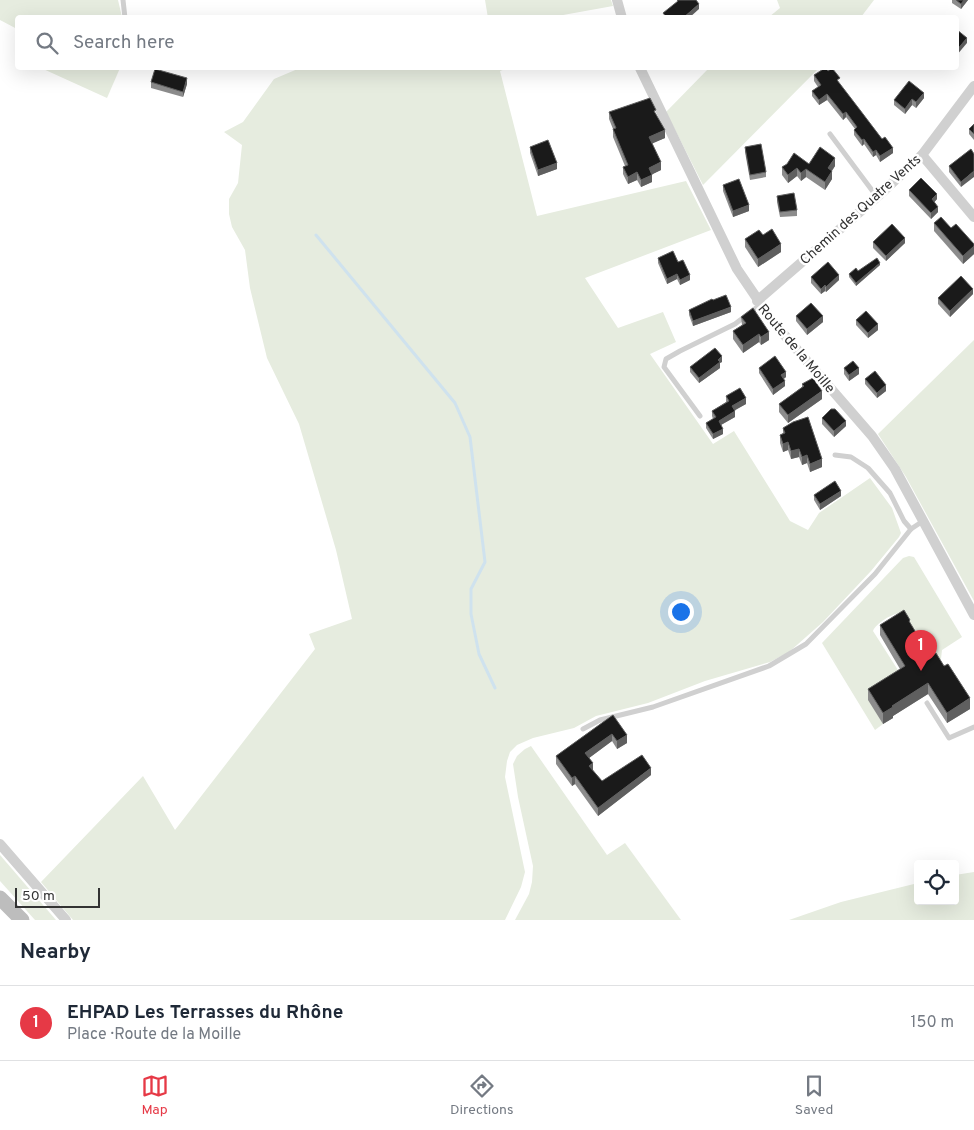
<!DOCTYPE html>
<meta charset="utf-8">
<style>
:root{--surface:#fff;--page:#f2f2f3;--text:#1f2937;--muted:#747a83;--line:#e0e1e3;--accent:#e63946}
body{margin:0;font-family:Overpass,sans-serif;background:var(--page);color:var(--text)}
.controls{position:absolute;right:15px;bottom:15px;display:grid;overflow:hidden;border-radius:5px;box-shadow:0 5px 20px #0002}
.controls button{width:45px;height:45px;display:grid;place-items:center;padding:0;border:0;border-bottom:1px solid var(--line);background:var(--surface);color:var(--text);font:25px sans-serif}
.scale{position:absolute;left:15px;bottom:12px;width:85px;box-sizing:border-box;padding-left:5px;border:2px solid #333;border-top:0;font-size:14px;line-height:18px;white-space:nowrap;color:#333;-webkit-text-stroke:4px #fff;paint-order:stroke}
.you{position:absolute;left:680px;top:611px;width:18px;height:18px;margin:-12px;border:4px solid #fff;border-radius:50%;background:#1a73e8;box-shadow:0 0 0 8px #1a73e833}
.badge{display:grid;place-items:center;width:32px;height:32px;border-radius:50%;background:var(--accent);color:#fff;font-size:16px;font-weight:700}
.pin{position:absolute;translate:-50% -41px;filter:drop-shadow(0 1px 2px #0008)}
.pin::after{content:'';position:absolute;top:26px;width:18px;height:15px;background:inherit;clip-path:polygon(0 0,100% 0,50% 100%)}
.list{margin:0;padding:0;list-style:none}
h2{display:flex;justify-content:space-between;align-items:center;height:65px;margin:0;padding:0 20px;font-size:21px}
h2 small{font-size:16px;font-weight:400;color:var(--muted)}
.list li{display:grid;grid-template-columns:32px 1fr auto;gap:15px;align-items:center;box-sizing:border-box;height:75px;padding:0 20px;border-top:1px solid var(--line)}
.list b{display:block;font-size:19px;white-space:nowrap}
.list p{margin:0;font-size:16px;white-space:nowrap;color:var(--muted)}
.list em{font-size:16px;font-style:normal;color:var(--muted)}
.icon{flex:none;width:28px;height:28px;fill:none;stroke:currentColor;stroke-width:2;stroke-linecap:round;stroke-linejoin:round}
.map{position:relative;flex:none;width:974px;height:920px;overflow:hidden}
.search{position:absolute;background:var(--surface);box-shadow:0 5px 20px #0002;left:15px;right:15px;top:15px;height:55px;display:flex;align-items:center;gap:12px;box-sizing:border-box;padding:0 18px;border-radius:5px;color:var(--muted);font-size:19px}
.sheet{height:140px;background:var(--surface)}
nav{display:flex;justify-content:space-around;align-items:center;box-sizing:border-box;height:70px;border-top:1px solid var(--line);background:var(--surface);font-size:14px;color:var(--muted)}
nav a{display:grid;justify-items:center;gap:2px}
nav .on{color:var(--accent)}
.map>svg:first-child{display:block}
.green{fill:#e6ecdf}
.lines{fill:none;stroke-linecap:round;stroke-linejoin:round}
.stream{stroke:#cfe2ee;stroke-width:3}
.lane{stroke:#d0d0d0;stroke-width:5}
.street{stroke:#d0d0d0;stroke-width:10}
.secondary{stroke:#bdbdbd;stroke-width:15}
.wall{fill:#8c8c8c}
.shaded-wall{fill:#5f5f5f}
.building{fill:#1a1a1a;stroke:#5f5f5f}
.labels{text-anchor:middle;stroke-width:5;stroke-linejoin:round;paint-order:stroke}
.street-label{font-size:14px;fill:#333;stroke:#fff}
</style>
<div class="map">
<svg width="974" height="920" viewBox="0 0 974 920">
<rect width="100%" height="100%" fill="#fff"/>
<!-- green -->
<g class="green">
<polygon points="0,0 118,0 122,17 18,18 17,29 0,20"/>
<polygon points="485,0 611,0 613,6 552,17 488,18"/>
<polygon points="777,0 874,0 861,17 769,17 780,8"/>
<polygon points="41,68 120,68 107,98"/>
<polygon points="300,68 508,68 500,71 537,216 686,181 711,230 585,278 618,328 663,312 676,342 650,354 713,444 734,431 790,521 808,530 819,513 870,478 892,508 901,533 899,537 871,571 823,622 789,652 770,662 705,681 648,703 596,716 574,728 533,738 517,745 510,752 507,761 505,777 525,872 521,887 505,920 73,920 41,882 143,776 175,830 315,649 309,634 352,619 336,550 299,424 267,358 250,288 245,250 232,227 229,214 229,199 238,183 242,145 224,132 243,122 274,79"/>
<polygon points="709,68 819,68 703,185 666,112"/>
<polygon points="974,340 974,601 906,477 878,434"/>
<path d="M909 556 914 557 962 637 942 650 941 659 930 667 902 613C894 612 876 623 873 631L903 678 883 724 875 730 822 643 903 558Z"/>
<polygon points="531,746 607,855 625,843 681,920 515,920 529,894 532,882 533,866 518,797 513,764 517,756 525,749"/>
<polygon points="0,855 56,920 35,920 0,881"/>
<polygon points="974,872 974,920 789,920 841,902 918,883 918,901 955,901 955,875"/>
</g>
<g class="lines">
<!-- stream -->
<polyline class="stream" points="316,235 455,403 470,437 485,562 471,589 471,614 479,654 495,688"/>
<!-- lane -->
<g class="lane">
<polyline points="123,0 125,18"/>
<polyline points="830,134 877,197"/>
<polyline points="700,416 664,367 666,359 680,351 735,324 760,305"/>
<polyline points="835,455 851,457 868,468 890,493 904,521 911,529"/>
<polyline points="927,703 949,738 974,727"/>
<polyline points="583,729 600,720 653,707 769,666 806,644 875,574 911,529 923,521"/>
</g>
<!-- street -->
<g class="street">
<polyline points="617,0 622,18"/>
<polyline points="640,68 737,269 773,322 872,436 895,469 974,615"/>
<polyline points="922,155 974,217"/>
<polyline points="757,301 877,197 922,155 974,86"/>
<polyline points="0,844 66,920"/>
</g>
<!-- secondary -->
<polyline class="secondary" points="0,898 22,920"/>
</g>
<!-- wall -->
<g class="wall">
<polygon points="952,0 968,0 961,9 952,3"/>
<polygon points="814,75 839,84 893,153 880,162 876,155 873,157 864,144 862,146 854,135 854,130 855,129 846,117 843,120 827,100 819,105 812,96 812,91 818,87 814,81"/>
<polygon points="151,82 187,84 183,97 151,88"/>
<polygon points="924,98 916,108 912,105 905,114 894,105 894,100"/>
<polygon points="609,112 656,114 665,138 652,143 661,170 652,174 652,182 641,187 637,180 628,184 623,174 623,167 625,166 613,137 613,129 609,119"/>
<polygon points="974,124 974,140 969,134 969,129"/>
<polygon points="530,147 557,169 538,176 530,153"/>
<polygon points="745,147 766,172 766,177 750,180 745,152"/>
<polygon points="971,149 961,187 949,172 949,166"/>
<polygon points="809,164 835,166 832,171 832,179 825,190 806,177 801,181 797,176 788,183 782,175 782,167"/>
<polygon points="723,185 749,211 733,217 723,191"/>
<polygon points="909,190 937,199 934,202 938,212 931,219 909,196"/>
<polygon points="777,196 797,210 797,216 780,217 777,202"/>
<polygon points="934,223 951,228 974,244 974,254 963,264 934,231"/>
<polygon points="763,235 781,252 758,267 745,247 745,239"/>
<polygon points="873,242 905,243 886,261 873,248"/>
<polygon points="658,258 678,262 690,280 680,285 677,279 667,284 658,263"/>
<polygon points="880,265 856,286 849,277 849,274 858,271"/>
<polygon points="811,277 839,280 826,292 825,291 821,294 811,283"/>
<polygon points="973,294 950,317 938,304 938,298"/>
<polygon points="713,300 731,312 693,326 689,315 689,310"/>
<polygon points="796,316 823,322 807,335 796,321"/>
<polygon points="741,317 769,340 761,345 759,342 743,353 733,339 733,331 742,325"/>
<polygon points="856,320 878,330 868,338 856,325"/>
<polygon points="722,362 720,363 720,368 699,383 690,372 690,367"/>
<polygon points="759,368 786,377 784,379 785,386 773,395 759,373"/>
<polygon points="844,368 859,374 849,381 844,374"/>
<polygon points="865,379 886,391 877,398 865,384"/>
<polygon points="802,384 822,399 788,423 779,412 779,404 802,387"/>
<polygon points="726,396 746,404 734,410 735,417 721,425 723,434 713,439 706,428 706,423 713,419 712,416 712,411 726,402"/>
<polygon points="822,418 846,426 834,437 822,424"/>
<polygon points="783,428 822,467 810,472 807,463 802,465 799,457 791,459 788,450 783,452 780,443 780,435 783,433"/>
<polygon points="814,495 841,496 820,510 814,500"/>
<polygon points="910,623 930,656 970,709 947,723 928,694 893,716 893,718 883,724 868,700 868,689 900,669 880,635 880,625"/>
<polygon points="613,715 627,743 617,749 612,741 589,758 593,770 602,781 651,775 598,816 575,784 572,786 556,764 556,756"/>
</g>
<!-- shaded-wall -->
<g class="shaded-wall">
<polygon points="964,0 968,0 961,9 961,4"/>
<polygon points="699,4 699,9 689,18 683,18"/>
<polygon points="967,38 967,43 956,56 956,51"/>
<polygon points="187,78 187,84 183,97 183,92"/>
<polygon points="924,93 924,98 916,108 916,102"/>
<polygon points="827,94 827,100 819,105 819,100"/>
<polygon points="912,99 912,105 905,114 905,109"/>
<polygon points="846,112 846,117 843,120 843,114"/>
<polygon points="665,130 665,138 649,145 649,137"/>
<polygon points="864,139 864,144 862,146 862,140"/>
<polygon points="893,148 893,153 880,162 880,156"/>
<polygon points="876,150 876,155 873,157 873,152"/>
<polygon points="835,158 835,166 828,176 828,168"/>
<polygon points="661,162 661,170 649,176 649,168"/>
<polygon points="557,163 557,169 538,176 538,170"/>
<polygon points="797,168 797,176 788,183 788,175"/>
<polygon points="806,169 806,177 801,181 801,173"/>
<polygon points="832,171 832,179 825,190 825,182"/>
<polygon points="974,171 974,177 961,187 961,182"/>
<polygon points="637,172 637,180 628,184 628,177"/>
<polygon points="652,175 652,182 641,187 641,180"/>
<polygon points="937,194 937,199 932,205 932,199"/>
<polygon points="749,205 749,211 733,217 733,211"/>
<polygon points="938,207 938,212 931,219 931,213"/>
<polygon points="905,238 905,243 886,261 886,256"/>
<polygon points="781,244 781,252 758,267 758,259"/>
<polygon points="974,246 974,254 963,264 963,256"/>
<polygon points="880,263 880,265 856,286 856,283"/>
<polygon points="677,274 677,279 667,284 667,279"/>
<polygon points="690,275 690,280 680,285 680,280"/>
<polygon points="839,275 839,280 826,292 826,287"/>
<polygon points="825,285 825,291 821,294 821,289"/>
<polygon points="973,289 973,294 950,317 950,311"/>
<polygon points="731,307 731,312 693,326 693,321"/>
<polygon points="823,316 823,322 807,335 807,329"/>
<polygon points="878,324 878,330 868,338 868,333"/>
<polygon points="769,332 769,340 761,345 761,337"/>
<polygon points="759,334 759,342 743,353 743,345"/>
<polygon points="722,356 722,362 720,363 720,368 699,383 699,378"/>
<polygon points="859,368 859,374 849,381 849,375"/>
<polygon points="786,372 786,377 781,380 781,375"/>
<polygon points="785,381 785,386 773,395 773,389"/>
<polygon points="886,385 886,391 877,398 877,393"/>
<polygon points="822,391 822,399 788,423 788,415"/>
<polygon points="746,398 746,404 732,412 732,406"/>
<polygon points="735,411 735,417 719,426 719,421"/>
<polygon points="846,421 846,426 834,437 834,431"/>
<polygon points="723,429 723,434 713,439 713,434"/>
<polygon points="788,442 788,450 783,452 783,444"/>
<polygon points="799,449 799,457 791,459 791,451"/>
<polygon points="807,455 807,463 802,465 802,457"/>
<polygon points="822,459 822,467 810,472 810,464"/>
<polygon points="841,491 841,496 820,510 820,504"/>
<polygon points="928,683 928,694 893,716 893,718 883,724 883,713 892,706"/>
<polygon points="970,698 970,709 947,723 947,713"/>
<polygon points="612,734 612,741 585,761 585,753"/>
<polygon points="627,735 627,743 617,749 617,741"/>
<polygon points="593,763 593,771 589,766"/>
<polygon points="651,768 651,775 598,816 598,808"/>
<polygon points="575,776 575,784 572,786 572,778"/>
</g>
<!-- building -->
<g class="building">
<polygon points="677,0 696,0 699,4 683,18 667,18 663,13 678,1"/>
<polygon points="956,0 964,0 961,4"/>
<polygon points="956,29 967,38 956,51"/>
<polygon points="825,68 828,71 832,68 840,78 837,80 860,110 882,139 885,137 893,148 880,156 876,150 873,152 864,139 862,140 854,130 857,127 846,112 843,114 827,94 819,100 812,91 821,85 814,75"/>
<polygon points="155,69 187,78 183,92 151,82"/>
<polygon points="909,81 924,93 916,102 912,99 905,109 894,100"/>
<polygon points="650,98 656,110 654,111 665,130 649,137 661,162 649,168 652,175 641,180 637,172 628,177 623,167 628,165 613,129 616,128 609,112"/>
<polygon points="974,124 974,134 969,129"/>
<polygon points="548,140 557,163 538,170 530,147"/>
<polygon points="761,144 766,172 750,175 745,147"/>
<polygon points="820,147 835,158 828,168 832,171 825,182 806,169 801,173 797,168 788,175 782,167 787,164 794,153 809,164"/>
<polygon points="971,149 974,154 974,171 961,182 949,166"/>
<polygon points="921,178 937,194 932,199 938,207 931,213 909,190"/>
<polygon points="739,179 749,205 733,211 723,185"/>
<polygon points="794,193 797,210 780,212 777,196"/>
<polygon points="941,217 951,228 956,224 974,244 974,246 963,256 934,223"/>
<polygon points="892,224 905,238 886,256 873,242"/>
<polygon points="772,229 781,244 758,259 745,239 759,230 763,235"/>
<polygon points="673,251 678,262 683,260 690,275 680,280 677,274 667,279 658,258"/>
<polygon points="877,258 880,263 856,283 849,274 856,268 858,271"/>
<polygon points="828,262 839,275 826,287 825,285 821,289 811,277"/>
<polygon points="961,276 973,289 950,311 938,298"/>
<polygon points="726,295 731,307 693,321 689,310 712,299 713,300"/>
<polygon points="811,303 823,316 807,329 796,316"/>
<polygon points="753,308 769,332 761,337 759,334 743,345 733,331 746,323 741,317"/>
<polygon points="866,311 878,324 868,333 856,320"/>
<polygon points="715,348 722,356 718,360 720,362 699,378 690,367"/>
<polygon points="775,356 786,372 781,375 785,381 773,389 759,368"/>
<polygon points="853,361 859,368 849,375 844,368"/>
<polygon points="875,371 886,385 877,393 865,379"/>
<polygon points="813,378 822,391 788,415 779,404 804,386 802,384"/>
<polygon points="740,388 746,398 732,406 735,411 719,421 723,429 713,434 706,423 716,417 712,411 729,401 726,396"/>
<polygon points="831,409 835,409 846,421 834,431 822,418"/>
<polygon points="808,417 822,459 810,464 807,455 802,457 799,449 791,451 788,442 783,444 780,435 785,433 783,428 793,422"/>
<polygon points="835,481 841,491 820,504 814,495"/>
<polygon points="904,610 910,620 909,621 930,656 936,653 944,666 948,664 970,698 947,713 928,683 892,706 893,707 883,713 868,689 905,666 880,625"/>
<polygon points="613,715 627,735 617,741 612,734 585,753 593,763 589,766 602,781 642,755 651,768 598,808 575,776 572,778 556,756"/>
</g>
<g class="labels">
<!-- street labels -->
<g class="street-label">
<text transform="translate(860 209) rotate(-42)" y="5">Chemin des Quatre Vents</text>
<text transform="translate(797 348) rotate(50)" y="5">Route de la Moille</text>
</g>
</g>
</svg>
<div class="controls">
<button><svg class="icon" aria-label="locate" viewBox="0 0 24 24"><circle cx="12" cy="12" r="6"/><path d="M12 2v4M12 18v4M2 12h4M18 12h4"/></svg></button>
</div>
<div class="scale">50 m</div>
<div class="you"></div>
<div class="pin badge" style="left:921px;top:671px">1</div>
<div class="search"><svg class="icon" aria-label="search" viewBox="0 0 24 24"><circle cx="10" cy="10" r="6"/><path d="M15 15l6 6"/></svg>Search here</div>
</div>
<section class="sheet">
<h2>Nearby<small></small></h2>
<ul class="list">
<li><span class="badge">1</span><div><b>EHPAD Les Terrasses du Rhône</b><p>Place · Route de la Moille</p></div><em>150 m</em></li>
</ul>
</section>
<nav>
<a class="on"><svg class="icon" aria-label="map" viewBox="0 0 24 24"><path d="M3 6l6-2 6 2 6-2v14l-6 2-6-2-6 2zM9 4v14M15 6v14"/></svg>Map</a>
<a><svg class="icon" aria-label="directions" viewBox="0 0 24 24"><path d="M12 3l9 9-9 9-9-9zM9 14v-3h6M13 9l2 2-2 2"/></svg>Directions</a>
<a><svg class="icon" aria-label="saved" viewBox="0 0 24 24"><path d="M7 4h10v16l-5-4-5 4z"/></svg>Saved</a>
</nav>
